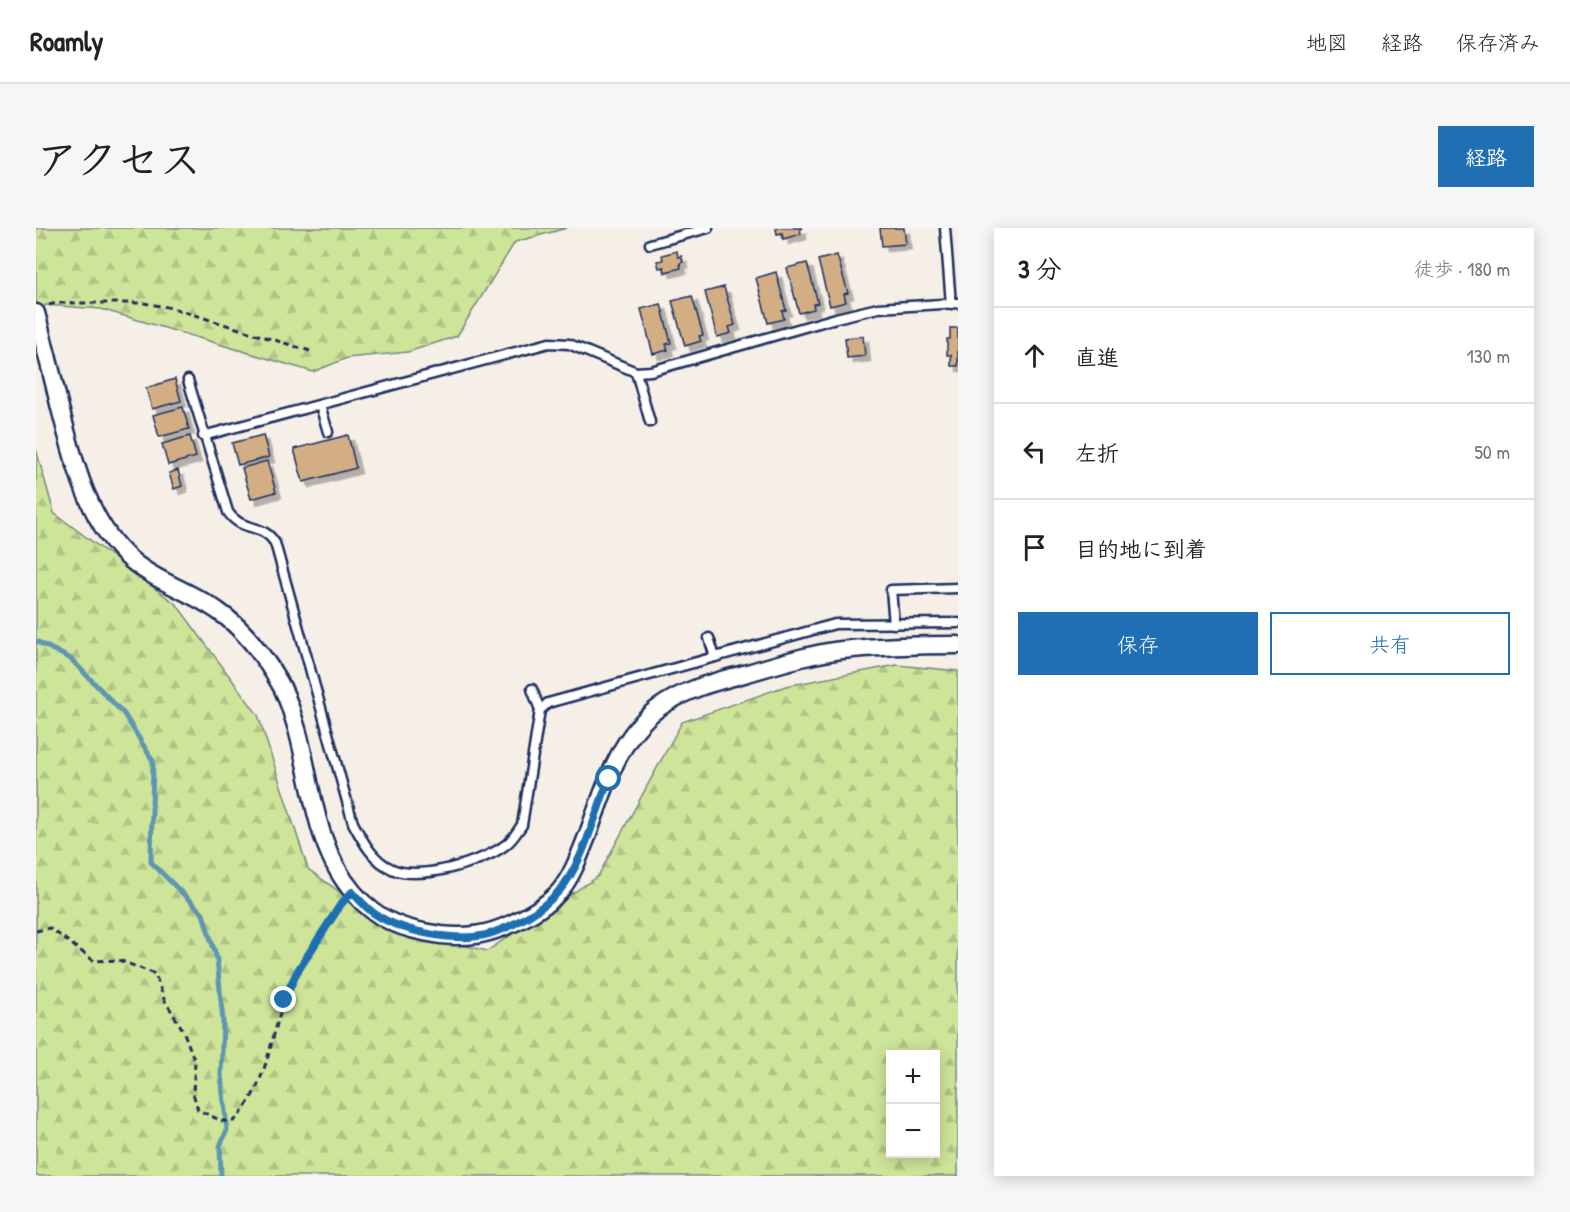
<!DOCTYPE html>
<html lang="ja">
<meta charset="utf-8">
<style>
:root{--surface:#fff;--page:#f6f6f6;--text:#222;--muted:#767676;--line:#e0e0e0;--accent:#1f6fb2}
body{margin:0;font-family:"Patrick Hand","Klee One",sans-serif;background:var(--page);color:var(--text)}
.controls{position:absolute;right:18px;bottom:18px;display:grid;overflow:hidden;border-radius:0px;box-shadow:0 3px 15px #0003}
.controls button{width:54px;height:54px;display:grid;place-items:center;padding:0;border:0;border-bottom:2px solid var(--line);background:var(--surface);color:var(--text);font:30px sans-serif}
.stop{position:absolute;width:18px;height:18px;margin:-14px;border:4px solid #1f6fb2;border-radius:50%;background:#fff}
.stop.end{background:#1f6fb2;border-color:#fff;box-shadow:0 2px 6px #0008}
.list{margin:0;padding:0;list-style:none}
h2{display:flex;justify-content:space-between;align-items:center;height:78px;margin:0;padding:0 24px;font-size:26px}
h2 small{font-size:20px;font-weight:400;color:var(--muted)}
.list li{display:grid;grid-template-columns:39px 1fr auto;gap:18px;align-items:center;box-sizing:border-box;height:96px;padding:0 24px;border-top:2px solid var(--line)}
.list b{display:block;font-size:22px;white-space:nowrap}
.list em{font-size:20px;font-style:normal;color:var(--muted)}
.actions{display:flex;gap:12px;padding:18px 24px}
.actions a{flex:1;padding:14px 0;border:2px solid var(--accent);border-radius:0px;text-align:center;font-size:21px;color:var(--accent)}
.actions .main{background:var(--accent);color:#fff}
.icon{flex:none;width:33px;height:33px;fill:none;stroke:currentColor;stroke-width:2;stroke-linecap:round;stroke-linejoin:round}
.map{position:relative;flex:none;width:922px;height:948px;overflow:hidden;border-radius:0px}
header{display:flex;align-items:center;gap:36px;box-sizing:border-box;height:84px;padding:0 30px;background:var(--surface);border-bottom:2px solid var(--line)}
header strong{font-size:28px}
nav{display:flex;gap:33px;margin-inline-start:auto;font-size:21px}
.intro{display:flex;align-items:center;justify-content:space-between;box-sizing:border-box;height:144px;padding:0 36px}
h1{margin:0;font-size:42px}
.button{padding:15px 27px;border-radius:0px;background:var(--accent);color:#fff;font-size:21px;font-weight:700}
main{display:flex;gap:36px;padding:0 36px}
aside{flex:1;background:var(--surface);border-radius:0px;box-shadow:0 3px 15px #0003}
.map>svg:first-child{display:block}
.forest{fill:url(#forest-firs);stroke:#748a7c;stroke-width:1.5;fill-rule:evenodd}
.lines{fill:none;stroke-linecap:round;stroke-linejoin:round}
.stream{stroke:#5e96b1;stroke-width:5}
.building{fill:#d3ae85;stroke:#1b2f5e;stroke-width:1.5;filter:url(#shadow)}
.lane-casing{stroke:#1b2f5e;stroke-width:13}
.street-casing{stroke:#1b2f5e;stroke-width:21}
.path{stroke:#1b2f5e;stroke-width:3;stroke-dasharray:6 4.5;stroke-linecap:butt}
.lane{stroke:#fff;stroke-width:8}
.street{stroke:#fff;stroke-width:16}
.route{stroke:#1f6fb2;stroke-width:8}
</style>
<header>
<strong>Roamly</strong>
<nav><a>地図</a><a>経路</a><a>保存済み</a></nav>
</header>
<div class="intro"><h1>アクセス</h1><a class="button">経路</a></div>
<main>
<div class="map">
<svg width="922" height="948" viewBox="0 0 922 948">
<defs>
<pattern id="forest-firs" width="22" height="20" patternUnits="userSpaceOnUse" patternTransform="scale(1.5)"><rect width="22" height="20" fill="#cee499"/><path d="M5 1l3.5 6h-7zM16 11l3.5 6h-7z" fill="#b0c486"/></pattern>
<filter id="shadow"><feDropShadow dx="5.5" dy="5.5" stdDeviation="0" flood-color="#0004"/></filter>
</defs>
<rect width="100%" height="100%" fill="#f6efe7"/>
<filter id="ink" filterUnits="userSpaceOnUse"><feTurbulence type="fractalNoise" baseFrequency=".0167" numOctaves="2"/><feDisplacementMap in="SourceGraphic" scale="12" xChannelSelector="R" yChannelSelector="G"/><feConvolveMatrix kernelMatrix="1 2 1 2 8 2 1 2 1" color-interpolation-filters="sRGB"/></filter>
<g filter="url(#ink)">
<!-- forest -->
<g class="forest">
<polygon points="0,0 531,0 479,14 421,108 372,124 311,130 277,144 65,81 9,77 0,93"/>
<path d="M0 221 18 285 141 377 222 487 272 641 354 700 451 723 562 648 646 494 750 458 861 437 922 443V948H0ZM855 826H900V926H855Z"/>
</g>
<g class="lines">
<!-- stream -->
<polyline class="stream" points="0,413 35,431 88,486 117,533 115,634 167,686 181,731 187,793 185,847 191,902 184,918 185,948"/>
</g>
<!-- building -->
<g class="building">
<polygon points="744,0 766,0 764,1 765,6 747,11 746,5 741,6 740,1"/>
<polygon points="844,0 868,0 870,16 846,18"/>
<polygon points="641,23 642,29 645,28 647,34 644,35 645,40 629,44 628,39 623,40 621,33 627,32 626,27"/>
<polygon points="801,27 812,65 808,66 810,74 794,78 782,32"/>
<polygon points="771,35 782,75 777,76 778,81 763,85 751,40"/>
<polygon points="740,44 750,82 746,83 748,91 732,95 720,50"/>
<polygon points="688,59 699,97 693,99 695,105 681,109 669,64"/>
<polygon points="656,68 667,107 663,108 665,113 649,118 636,73"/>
<polygon points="625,76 635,115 630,116 632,122 617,126 605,81"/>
<polygon points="914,100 922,100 922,138 915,138 915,127 911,127 911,111 914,111"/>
<polygon points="827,108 829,128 811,130 809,110"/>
<polygon points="139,151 145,173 116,181 110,160"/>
<polygon points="147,179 153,201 123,209 117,187"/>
<polygon points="227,207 233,229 202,237 196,215"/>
<polygon points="312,207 320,240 267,254 258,221"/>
<polygon points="154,208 160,229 132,237 126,216"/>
<polygon points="231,233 240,264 215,271 206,240"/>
<polygon points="142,242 146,258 138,261 133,245"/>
</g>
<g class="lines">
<defs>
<g id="lane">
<polyline points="909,0 915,76"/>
<polyline points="614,16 672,0"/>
<polyline points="600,144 614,194"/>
<path d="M152 152 192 284C206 305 226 294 239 315L317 595C326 612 337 633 356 641 382 653 445 635 468 618 476 613 480 605 486 597L504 482 512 475 799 396 922 395"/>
<polyline points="284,177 292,204"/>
<polyline points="167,208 513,115 533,116 600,144 615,143 800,90 842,80 922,75"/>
<polyline points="858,396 855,362 922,360"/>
<polyline points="673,410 679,429"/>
<polyline points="496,461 504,482"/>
</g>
<path id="street" d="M0 85C8 115 16 146 23 176 37 230 51 294 95 332 121 354 154 363 182 383 207 400 228 428 243 454 252 468 256 486 261 501 276 555 279 620 317 664 341 693 369 702 405 707 431 710 451 707 475 696 493 688 510 678 523 664 537 647 544 626 552 606 568 562 582 510 621 481 647 462 677 454 708 446 740 437 773 426 806 422 845 418 883 417 922 417"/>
</defs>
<!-- lane casing -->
<use href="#lane" class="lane-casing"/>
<!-- street casing -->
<use href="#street" class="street-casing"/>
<!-- path -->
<g class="path">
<polyline points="13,77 20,75 108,75 136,80 274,123"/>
<path d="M0 703 14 700 58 733 83 732 119 746 128 771 147 802 159 834 157 865 162 882 186 893H198C231 858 233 814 249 771 262 737 286 708 305 676"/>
</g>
<!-- lane -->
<use href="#lane" class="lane"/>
<!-- street -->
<use href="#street" class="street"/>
</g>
</g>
<g class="lines" filter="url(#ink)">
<!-- route -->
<path class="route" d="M248 772 261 744 305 676 316 664C323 671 330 680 339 686 366 704 421 715 453 706 476 699 507 682 523 663 547 636 559 586 573 551"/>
</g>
</svg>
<div class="controls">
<button>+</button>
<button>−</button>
</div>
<div class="stop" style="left:573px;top:551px"></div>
<div class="stop end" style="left:248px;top:772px"></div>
</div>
<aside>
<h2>3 分<small>徒歩 · 180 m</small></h2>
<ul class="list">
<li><svg class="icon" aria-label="ahead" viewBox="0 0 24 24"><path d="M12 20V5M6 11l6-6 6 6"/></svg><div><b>直進</b></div><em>130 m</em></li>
<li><svg class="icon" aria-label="left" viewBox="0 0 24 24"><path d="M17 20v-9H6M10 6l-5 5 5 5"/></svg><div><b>左折</b></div><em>50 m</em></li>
<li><svg class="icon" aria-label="arrive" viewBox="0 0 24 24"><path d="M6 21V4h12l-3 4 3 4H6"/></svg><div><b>目的地に到着</b></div></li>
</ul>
<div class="actions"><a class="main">保存</a><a>共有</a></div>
</aside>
</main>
